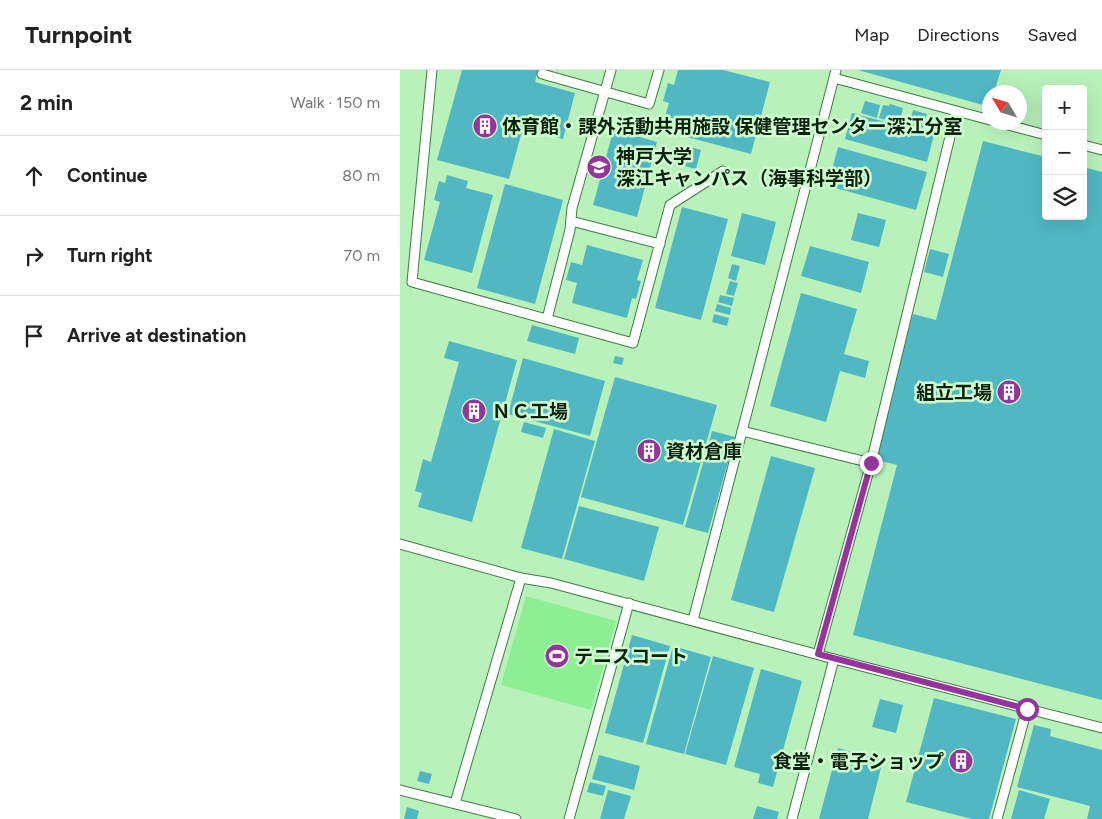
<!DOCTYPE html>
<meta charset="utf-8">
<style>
:root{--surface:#fff;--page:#f2f2f2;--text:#222;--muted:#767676;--line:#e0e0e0}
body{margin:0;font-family:Figtree,"Noto Sans JP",sans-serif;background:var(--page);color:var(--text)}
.controls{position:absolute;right:15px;top:15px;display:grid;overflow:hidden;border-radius:5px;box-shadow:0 5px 20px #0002}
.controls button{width:45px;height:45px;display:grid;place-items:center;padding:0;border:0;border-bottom:1px solid var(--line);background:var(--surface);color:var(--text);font:25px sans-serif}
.compass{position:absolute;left:582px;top:15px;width:45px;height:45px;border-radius:50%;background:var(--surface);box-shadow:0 5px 20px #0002;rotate:308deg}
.stop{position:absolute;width:15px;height:15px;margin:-11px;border:4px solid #95349b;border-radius:50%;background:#fff}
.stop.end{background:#95349b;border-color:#fff;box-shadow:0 1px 5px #0008}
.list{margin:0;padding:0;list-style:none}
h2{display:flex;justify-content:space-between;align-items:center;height:65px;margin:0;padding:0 20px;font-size:21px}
h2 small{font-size:16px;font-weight:400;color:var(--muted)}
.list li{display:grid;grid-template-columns:32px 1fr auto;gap:15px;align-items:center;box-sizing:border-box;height:80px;padding:0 20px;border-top:1px solid var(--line)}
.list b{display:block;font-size:19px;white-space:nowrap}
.list em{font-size:16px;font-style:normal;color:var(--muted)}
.icon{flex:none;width:28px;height:28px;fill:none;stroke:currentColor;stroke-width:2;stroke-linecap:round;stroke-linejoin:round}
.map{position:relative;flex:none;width:702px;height:749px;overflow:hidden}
header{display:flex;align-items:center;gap:30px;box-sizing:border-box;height:70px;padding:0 25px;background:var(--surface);border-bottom:1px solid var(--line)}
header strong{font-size:24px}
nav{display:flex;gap:28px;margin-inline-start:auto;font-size:18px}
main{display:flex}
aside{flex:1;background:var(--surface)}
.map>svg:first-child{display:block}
.grass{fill:#8dee93}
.building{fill:#51b8c3}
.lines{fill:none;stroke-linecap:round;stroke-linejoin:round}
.lane-casing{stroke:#437947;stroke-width:11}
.lane{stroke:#fff;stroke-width:9}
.route{stroke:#95349b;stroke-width:6}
.labels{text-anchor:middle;stroke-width:5;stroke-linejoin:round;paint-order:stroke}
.poi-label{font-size:19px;font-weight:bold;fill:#0c220e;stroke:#cefccf;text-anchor:start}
</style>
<header>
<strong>Turnpoint</strong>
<nav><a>Map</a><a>Directions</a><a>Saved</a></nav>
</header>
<main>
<aside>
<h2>2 min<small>Walk · 150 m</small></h2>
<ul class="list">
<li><svg class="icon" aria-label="ahead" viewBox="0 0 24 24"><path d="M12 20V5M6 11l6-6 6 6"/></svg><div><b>Continue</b></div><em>80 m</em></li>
<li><svg class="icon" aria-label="right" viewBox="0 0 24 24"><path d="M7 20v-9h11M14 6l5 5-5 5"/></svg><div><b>Turn right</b></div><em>70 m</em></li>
<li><svg class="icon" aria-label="arrive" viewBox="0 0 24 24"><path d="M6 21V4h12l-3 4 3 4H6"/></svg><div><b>Arrive at destination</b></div></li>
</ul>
</aside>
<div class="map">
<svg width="702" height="749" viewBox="0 0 702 749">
<rect width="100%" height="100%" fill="#b8f2ba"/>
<!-- grass -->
<polygon class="grass" points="126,526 216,551 191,640 101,615"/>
<!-- building -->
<g class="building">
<polygon points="62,0 138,0 135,12 175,23 163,69 128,60 130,51 125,50 109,109 37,90"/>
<polygon points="278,0 323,0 370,12 351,84 261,60 269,33 263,31 268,13 274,15"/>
<polygon points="458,0 601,0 594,22 590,22 590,37"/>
<polygon points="465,31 480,35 477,48 461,43"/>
<polygon points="490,34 503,38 499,53 479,48 483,35 489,36"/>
<polygon points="513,40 527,44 522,60 509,56"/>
<polygon points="452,43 534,65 527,92 445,69"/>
<polygon points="215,54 234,59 233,65 257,72 237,147 193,135"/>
<polygon points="583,71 646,87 646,146 683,146 683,97 702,102 702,630 453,565 497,395 474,389 513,244 536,250"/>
<polygon points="283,75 301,80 296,99 277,94"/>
<polygon points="438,77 527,102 516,140 428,116"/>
<polygon points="47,105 68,111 66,118 93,125 72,203 24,190 40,132 34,130 39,111 45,113"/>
<polygon points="105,114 163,130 135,234 77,218"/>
<polygon points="282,137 328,149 301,250 255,238"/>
<polygon points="342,143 376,152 365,195 331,186"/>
<polygon points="458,143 486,150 479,177 451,170"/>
<polygon points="187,175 243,190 237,210 241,211 236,229 232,228 227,248 172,233 177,213 166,210 171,192 182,195"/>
<polygon points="410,176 469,192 461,223 401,206"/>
<polygon points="530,179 549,184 543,207 524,202"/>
<polygon points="332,194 340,196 336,211 328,208"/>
<polygon points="330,211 338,213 334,226 326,224"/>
<polygon points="401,223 457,239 444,284 469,291 465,308 440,301 426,352 370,336"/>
<polygon points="320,225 334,228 332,236 318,232"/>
<polygon points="317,234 331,238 330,245 315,241"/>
<polygon points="314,244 329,248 327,256 312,252"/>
<polygon points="132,255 179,268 175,284 127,271"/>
<polygon points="49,271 117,290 72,452 18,437 22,423 15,421 23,389 31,392 59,292 44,288"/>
<polygon points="215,286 224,288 222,295 213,293"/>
<polygon points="123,288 205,311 190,366 108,344"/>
<polygon points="215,307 317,335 283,455 181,427"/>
<polygon points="124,352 146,358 143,368 121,362"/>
<polygon points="154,359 195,371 162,489 121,478"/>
<polygon points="312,361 335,367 308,463 285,457"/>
<polygon points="371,386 415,398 374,542 331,530"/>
<polygon points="179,436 259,457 244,511 164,489"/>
<polygon points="232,565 270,576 243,673 205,663"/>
<polygon points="273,576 311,587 284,684 246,674"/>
<polygon points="313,586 354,598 326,695 285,684"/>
<polygon points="361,599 402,611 373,717 358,713 360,704 334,697"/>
<polygon points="534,628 616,649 589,749 572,749 506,732"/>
<polygon points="480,629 503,635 496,663 472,657"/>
<polygon points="634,655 651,659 650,666 702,680 702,749 687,749 690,736 617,717"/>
<polygon points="438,678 483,690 468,749 419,749"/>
<polygon points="199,685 240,696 234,720 192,709"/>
<polygon points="20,701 32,704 29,714 17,711"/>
<polygon points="190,712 206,716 203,726 187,722"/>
<polygon points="208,720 231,726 224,749 200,749"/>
<polygon points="619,720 650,729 644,749 611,749"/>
<polygon points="357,736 379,742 377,749 353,749"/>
<polygon points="7,737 19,741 17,749 4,749"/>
</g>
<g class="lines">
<defs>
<g id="lane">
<polyline points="32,0 12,212 233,273 270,135 323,101"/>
<polyline points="142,4 249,34 259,0"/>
<polyline points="434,8 590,50"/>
<polyline points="597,52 646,65"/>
<polyline points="683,75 702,80"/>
<polyline points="171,151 260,174"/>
<polyline points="147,249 170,160 172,138 211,0"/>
<polyline points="342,361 471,393"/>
<polyline points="0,474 121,508 151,513 434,589 702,658"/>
<polyline points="293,550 436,0"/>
<polyline points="418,584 471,393 556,42"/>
<polyline points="0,720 116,749"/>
<polyline points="55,733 121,508"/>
<polyline points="169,749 229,533"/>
<polyline points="392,749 434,589"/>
<polyline points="597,749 627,639"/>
</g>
</defs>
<!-- lane casing -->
<use href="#lane" class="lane-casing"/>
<!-- lane -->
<use href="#lane" class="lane"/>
</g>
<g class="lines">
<!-- route -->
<polyline class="route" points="471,393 418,584 627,639"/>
</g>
<!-- icons -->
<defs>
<symbol id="building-disc" viewBox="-11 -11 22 22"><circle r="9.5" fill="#95349b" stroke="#cefccf"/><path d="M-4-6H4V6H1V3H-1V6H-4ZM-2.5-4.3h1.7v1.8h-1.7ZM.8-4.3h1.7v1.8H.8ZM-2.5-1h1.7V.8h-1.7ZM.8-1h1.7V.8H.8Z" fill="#fff"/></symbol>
<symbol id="university-disc" viewBox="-11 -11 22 22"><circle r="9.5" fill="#95349b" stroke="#cefccf"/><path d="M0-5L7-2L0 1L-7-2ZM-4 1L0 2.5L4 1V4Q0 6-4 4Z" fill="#fff"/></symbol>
<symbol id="stadium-disc" viewBox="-11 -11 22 22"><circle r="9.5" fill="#95349b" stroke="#cefccf"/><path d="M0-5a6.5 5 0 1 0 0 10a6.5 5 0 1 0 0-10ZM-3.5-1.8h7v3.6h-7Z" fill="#fff"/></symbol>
</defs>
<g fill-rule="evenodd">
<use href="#building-disc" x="71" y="42" width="28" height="28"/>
<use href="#university-disc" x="185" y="83" width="28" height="28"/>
<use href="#building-disc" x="595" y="308" width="28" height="28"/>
<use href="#building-disc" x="60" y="327" width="28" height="28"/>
<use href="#building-disc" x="235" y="367" width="28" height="28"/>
<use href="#stadium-disc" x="143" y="572" width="28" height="28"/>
<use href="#building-disc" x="547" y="677" width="28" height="28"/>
</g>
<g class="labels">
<!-- poi labels -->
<g class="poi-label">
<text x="102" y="63">体育館・課外活動共用施設 保健管理センター深江分室</text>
<text x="216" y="93">神戸大学<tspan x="216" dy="22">深江キャンパス（海事科学部）</tspan></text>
<text x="592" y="329" text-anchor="end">組立工場</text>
<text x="92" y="348">ＮＣ工場</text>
<text x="266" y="388">資材倉庫</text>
<text x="174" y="593">テニスコート</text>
<text x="544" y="698" text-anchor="end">食堂・電子ショップ</text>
</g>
</g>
</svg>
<div class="controls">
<button>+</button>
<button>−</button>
<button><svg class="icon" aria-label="layers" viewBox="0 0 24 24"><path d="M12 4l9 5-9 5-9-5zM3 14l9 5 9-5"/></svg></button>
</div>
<svg class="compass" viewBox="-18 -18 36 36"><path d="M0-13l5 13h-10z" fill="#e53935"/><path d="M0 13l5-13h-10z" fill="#767676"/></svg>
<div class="stop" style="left:627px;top:639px"></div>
<div class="stop end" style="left:471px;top:393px"></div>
</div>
</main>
